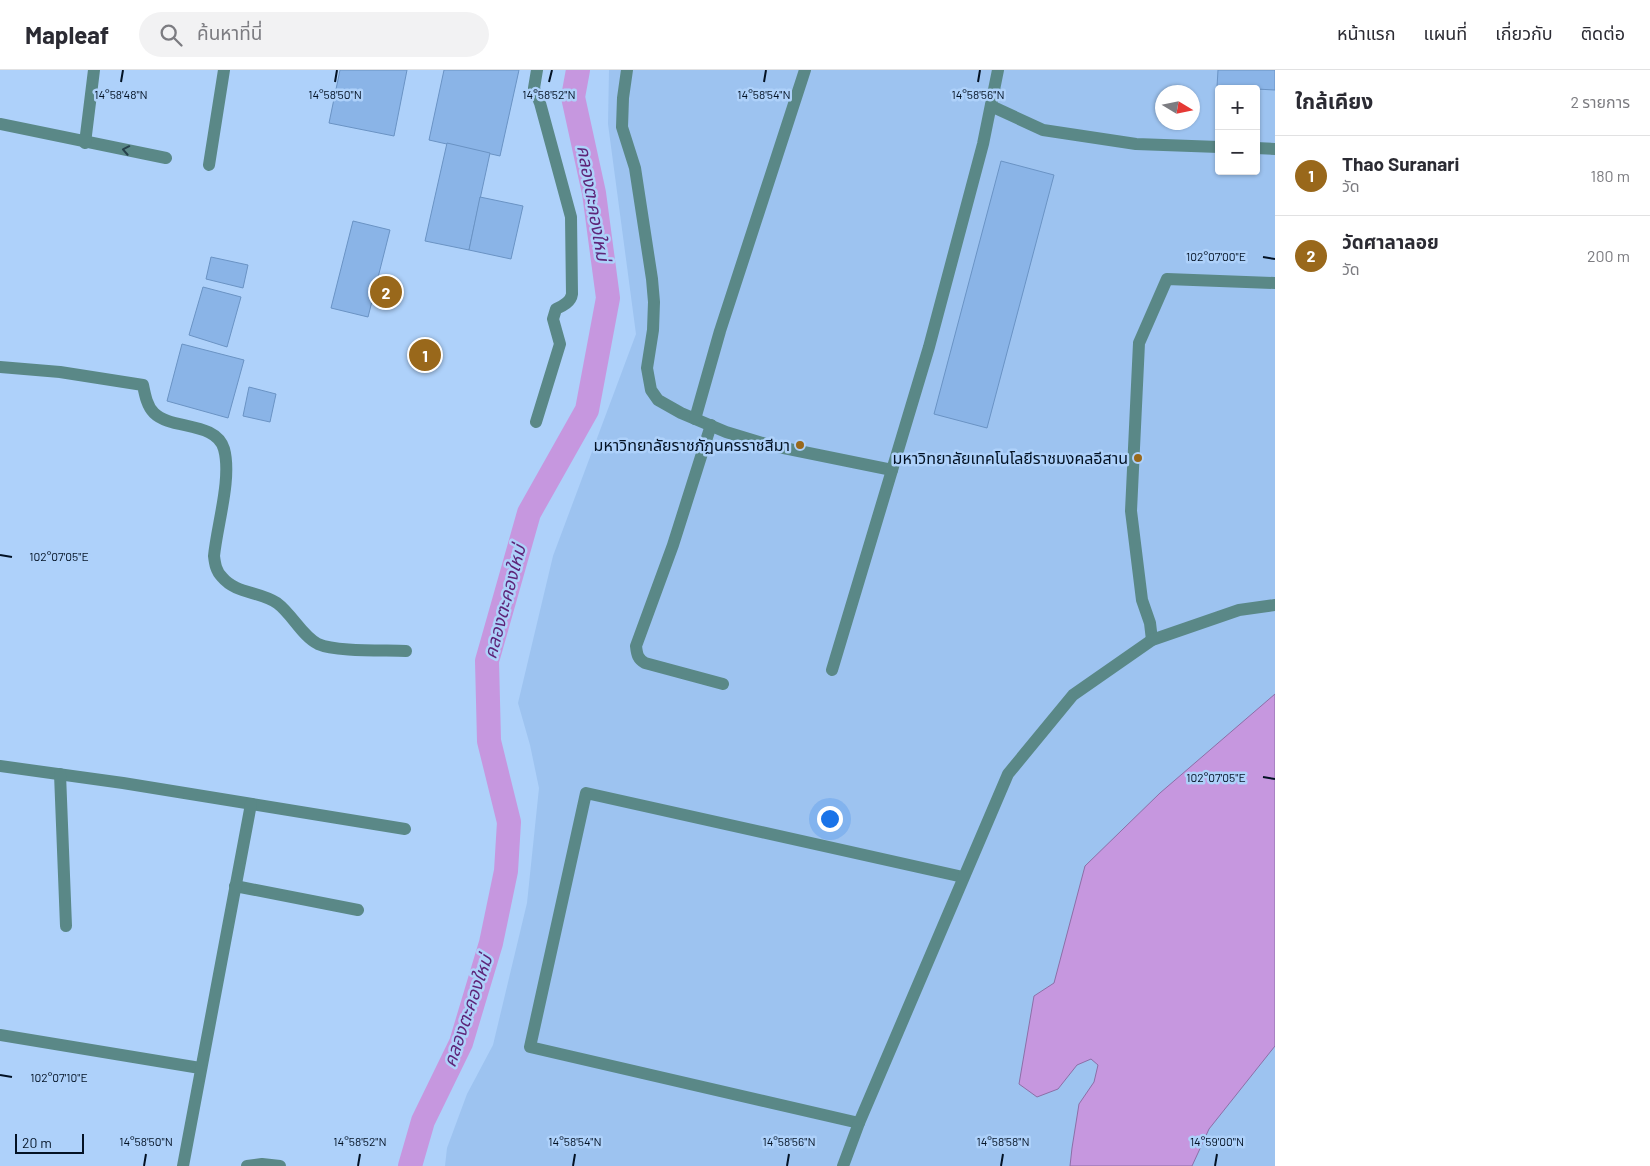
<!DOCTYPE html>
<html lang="th">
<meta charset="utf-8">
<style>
:root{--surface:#fff;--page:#f2f2f3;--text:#2b2b33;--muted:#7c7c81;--line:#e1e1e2;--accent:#99681b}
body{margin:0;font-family:Barlow,"Noto Sans Thai",sans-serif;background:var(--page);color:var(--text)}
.controls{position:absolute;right:15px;top:15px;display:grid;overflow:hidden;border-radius:5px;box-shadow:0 1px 4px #0004}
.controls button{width:45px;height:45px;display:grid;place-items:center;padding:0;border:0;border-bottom:1px solid var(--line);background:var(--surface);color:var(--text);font:25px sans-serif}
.compass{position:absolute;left:1155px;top:15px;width:45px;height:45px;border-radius:50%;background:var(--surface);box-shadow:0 1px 4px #0004;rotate:100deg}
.scale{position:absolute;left:15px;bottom:12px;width:69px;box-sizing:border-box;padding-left:5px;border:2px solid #031224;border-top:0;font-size:14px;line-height:18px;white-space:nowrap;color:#031224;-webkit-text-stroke:4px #aed1fa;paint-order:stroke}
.you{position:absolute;left:829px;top:748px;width:18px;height:18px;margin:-12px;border:4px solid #fff;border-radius:50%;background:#1a73e8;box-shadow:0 0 0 8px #1a73e833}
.badge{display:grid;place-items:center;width:32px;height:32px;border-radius:50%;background:var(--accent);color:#fff;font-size:16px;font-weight:700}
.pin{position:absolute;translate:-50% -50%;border:2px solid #fff;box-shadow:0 1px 5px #0006}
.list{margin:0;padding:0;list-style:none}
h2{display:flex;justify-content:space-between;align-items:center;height:65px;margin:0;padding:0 20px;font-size:21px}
h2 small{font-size:16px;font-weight:400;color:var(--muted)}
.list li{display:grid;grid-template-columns:32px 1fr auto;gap:15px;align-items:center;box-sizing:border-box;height:80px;padding:0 20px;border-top:1px solid var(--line)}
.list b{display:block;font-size:19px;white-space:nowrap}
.list p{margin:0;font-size:16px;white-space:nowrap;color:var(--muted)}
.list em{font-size:16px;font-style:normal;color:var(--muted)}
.icon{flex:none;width:28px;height:28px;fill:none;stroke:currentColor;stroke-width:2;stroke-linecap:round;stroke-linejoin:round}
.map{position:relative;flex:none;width:1275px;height:1096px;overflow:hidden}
header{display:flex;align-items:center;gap:30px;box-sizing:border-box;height:70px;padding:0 25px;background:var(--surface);border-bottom:1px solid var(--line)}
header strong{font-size:24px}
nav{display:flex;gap:28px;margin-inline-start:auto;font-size:18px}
.search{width:350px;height:45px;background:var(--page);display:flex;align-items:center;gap:12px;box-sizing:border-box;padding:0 18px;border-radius:28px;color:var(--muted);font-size:19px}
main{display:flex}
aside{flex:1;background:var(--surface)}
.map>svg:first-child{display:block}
.built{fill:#9dc3f0;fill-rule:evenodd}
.water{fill:#c697df;stroke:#8c6fa7}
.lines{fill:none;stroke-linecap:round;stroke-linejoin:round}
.canal{stroke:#c697df;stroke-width:24}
.building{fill:#8ab4e7;stroke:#6a93c4}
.lane{stroke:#5a8887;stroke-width:12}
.street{stroke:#5a8887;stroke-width:12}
.oneway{stroke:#26414c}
.ticks{fill:none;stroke:#031224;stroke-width:2}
.poi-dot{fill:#99681b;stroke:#aed1fa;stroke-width:2}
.labels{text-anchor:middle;stroke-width:5;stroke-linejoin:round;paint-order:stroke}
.poi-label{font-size:16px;fill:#031224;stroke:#aed1fa;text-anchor:end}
.water-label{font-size:18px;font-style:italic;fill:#5e2478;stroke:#aed1fa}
.ticks-label{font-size:12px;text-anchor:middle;fill:#031224;stroke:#aed1fa;stroke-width:5;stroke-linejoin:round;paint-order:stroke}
</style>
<header>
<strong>Mapleaf</strong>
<div class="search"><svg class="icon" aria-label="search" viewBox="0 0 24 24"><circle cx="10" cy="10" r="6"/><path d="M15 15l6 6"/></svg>ค้นหาที่นี่</div>
<nav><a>หน้าแรก</a><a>แผนที่</a><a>เกี่ยวกับ</a><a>ติดต่อ</a></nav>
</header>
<main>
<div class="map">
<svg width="1275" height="1096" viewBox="0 0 1275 1096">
<rect width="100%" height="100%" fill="#aed1fa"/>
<!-- built -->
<path class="built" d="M609 0H1275V1096H445L447 1078 467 1024 493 975 527 833 539 718 530 675 518 633 553 486 636 264 608 54ZM1219 19H1256V101H1219ZM1162 22H1192V52H1162Z"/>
<!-- water -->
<polygon class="water" points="1275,624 1275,976 1209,1059 1192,1096 1070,1096 1072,1078 1079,1034 1094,1012 1098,995 1091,989 1077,995 1058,1019 1037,1027 1019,1014 1034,926 1054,913 1085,796 1160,723"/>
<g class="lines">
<!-- canal -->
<polyline class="canal" points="410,1096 423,1051 461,973 491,873 506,801 509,752 489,671 487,591 529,443 587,340 608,228 594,123 573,27 578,0"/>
</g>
<!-- building -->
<g class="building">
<polygon points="340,0 407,0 394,66 329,53"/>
<polygon points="444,0 519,0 500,86 429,70"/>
<polygon points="1218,0 1275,0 1275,20 1217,17"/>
<polygon points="447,73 490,83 469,180 425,171"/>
<polygon points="1001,91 1054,105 987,358 934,344"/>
<polygon points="480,127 523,136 511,189 469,180"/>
<polygon points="353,151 390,160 368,247 331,238"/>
<polygon points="211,187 248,195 243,218 206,209"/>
<polygon points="203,217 241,227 227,277 189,265"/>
<polygon points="182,274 244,290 228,348 167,331"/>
<polygon points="249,317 276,324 270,352 243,346"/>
</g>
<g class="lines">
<!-- lane -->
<g class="lane">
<polyline points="627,0 623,28 622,57 635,98 652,209 654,232 653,260 647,298 651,320 658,330 681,343 726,362 769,375 892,400"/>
<polyline points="991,36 1043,60 1136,74 1219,77"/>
<polyline points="1256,78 1275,79"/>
<polyline points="209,95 224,0"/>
<polyline points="695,349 720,261 805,0"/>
<path d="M536 352 560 274 553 249 556 239C563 236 571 232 572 224L571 147 540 33 534 18 537 0"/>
<path d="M711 355 673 475 636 576C637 585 638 589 645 593L723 614"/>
<polyline points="832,600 929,277 983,74 998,0"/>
</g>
<!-- street -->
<g class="street">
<polyline points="0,54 166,88"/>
<polyline points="85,73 94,0"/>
<path d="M0 297 60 302 143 315C145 325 147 336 154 343 171 360 216 351 224 379 232 408 217 455 214 486 215 494 216 501 222 507 236 524 259 521 277 533 292 544 302 566 318 574 336 582 384 580 406 581"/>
<polyline points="1152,570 1150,553 1142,530 1131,441 1139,273 1167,209 1275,213"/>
<polyline points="0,696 123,713 405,759"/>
<polyline points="60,704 66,856"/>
<polyline points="235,816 358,840"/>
<polyline points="0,965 200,998"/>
<polyline points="859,1053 530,977 586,723 963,807"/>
<polyline points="183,1096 251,734"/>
<polyline points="247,1096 262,1094 280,1096"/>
<polyline points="843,1096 859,1053 1008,704 1073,625 1152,570 1239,540 1275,535"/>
</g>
</g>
<!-- one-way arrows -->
<defs><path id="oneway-chevron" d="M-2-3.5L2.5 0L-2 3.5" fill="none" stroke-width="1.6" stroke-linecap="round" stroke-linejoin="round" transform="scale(1.25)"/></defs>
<use class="oneway" href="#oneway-chevron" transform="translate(126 80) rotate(-169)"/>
<!-- ticks -->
<path class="ticks" d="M121 12 123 0M335 12 337 0M549 12 552 0M764 12 766 0M978 12 980 0M1263 187 1275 189M0 485 12 487M1263 707 1275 709M0 1005 12 1007M144 1096 146 1084M358 1096 360 1084M573 1096 575 1084M787 1096 789 1084M1001 1096 1003 1084M1215 1096 1217 1084"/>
<!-- markers -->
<g class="poi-dot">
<circle cx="800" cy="375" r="5"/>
<circle cx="1138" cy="388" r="5"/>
</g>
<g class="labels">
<!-- poi labels -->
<g class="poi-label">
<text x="790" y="381">มหาวิทยาลัยราชภัฏนครราชสีมา</text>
<text x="1128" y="394">มหาวิทยาลัยเทคโนโลยีราชมงคลอีสาน</text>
</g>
<!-- water labels -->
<g class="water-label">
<text transform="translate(593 133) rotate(80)" y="6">คลองตะคองใหม่</text>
<text transform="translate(505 532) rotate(-75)" y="6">คลองตะคองใหม่</text>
<text transform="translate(468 941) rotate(-71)" y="6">คลองตะคองใหม่</text>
</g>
</g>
<g class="ticks-label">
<text x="121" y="29">14°58'48"N</text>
<text x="335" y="29">14°58'50"N</text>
<text x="549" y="29">14°58'52"N</text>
<text x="764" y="29">14°58'54"N</text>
<text x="978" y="29">14°58'56"N</text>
<text x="1216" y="191">102°07'00"E</text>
<text x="59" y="491">102°07'05"E</text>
<text x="1216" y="712">102°07'05"E</text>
<text x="59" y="1012">102°07'10"E</text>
<text x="146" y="1076">14°58'50"N</text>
<text x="360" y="1076">14°58'52"N</text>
<text x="575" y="1076">14°58'54"N</text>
<text x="789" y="1076">14°58'56"N</text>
<text x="1003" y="1076">14°58'58"N</text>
<text x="1217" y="1076">14°59'00"N</text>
</g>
</svg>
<div class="controls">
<button>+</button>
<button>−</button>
</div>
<svg class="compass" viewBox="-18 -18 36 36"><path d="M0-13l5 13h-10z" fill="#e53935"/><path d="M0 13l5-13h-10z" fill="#7c7c81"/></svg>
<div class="scale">20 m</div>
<div class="you"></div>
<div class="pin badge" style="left:425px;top:285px">1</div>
<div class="pin badge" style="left:386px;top:222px">2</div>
</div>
<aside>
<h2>ใกล้เคียง<small>2 รายการ</small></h2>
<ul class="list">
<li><span class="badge">1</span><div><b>Thao Suranari</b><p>วัด</p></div><em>180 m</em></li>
<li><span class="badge">2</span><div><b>วัดศาลาลอย</b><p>วัด</p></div><em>200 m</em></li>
</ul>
</aside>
</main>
